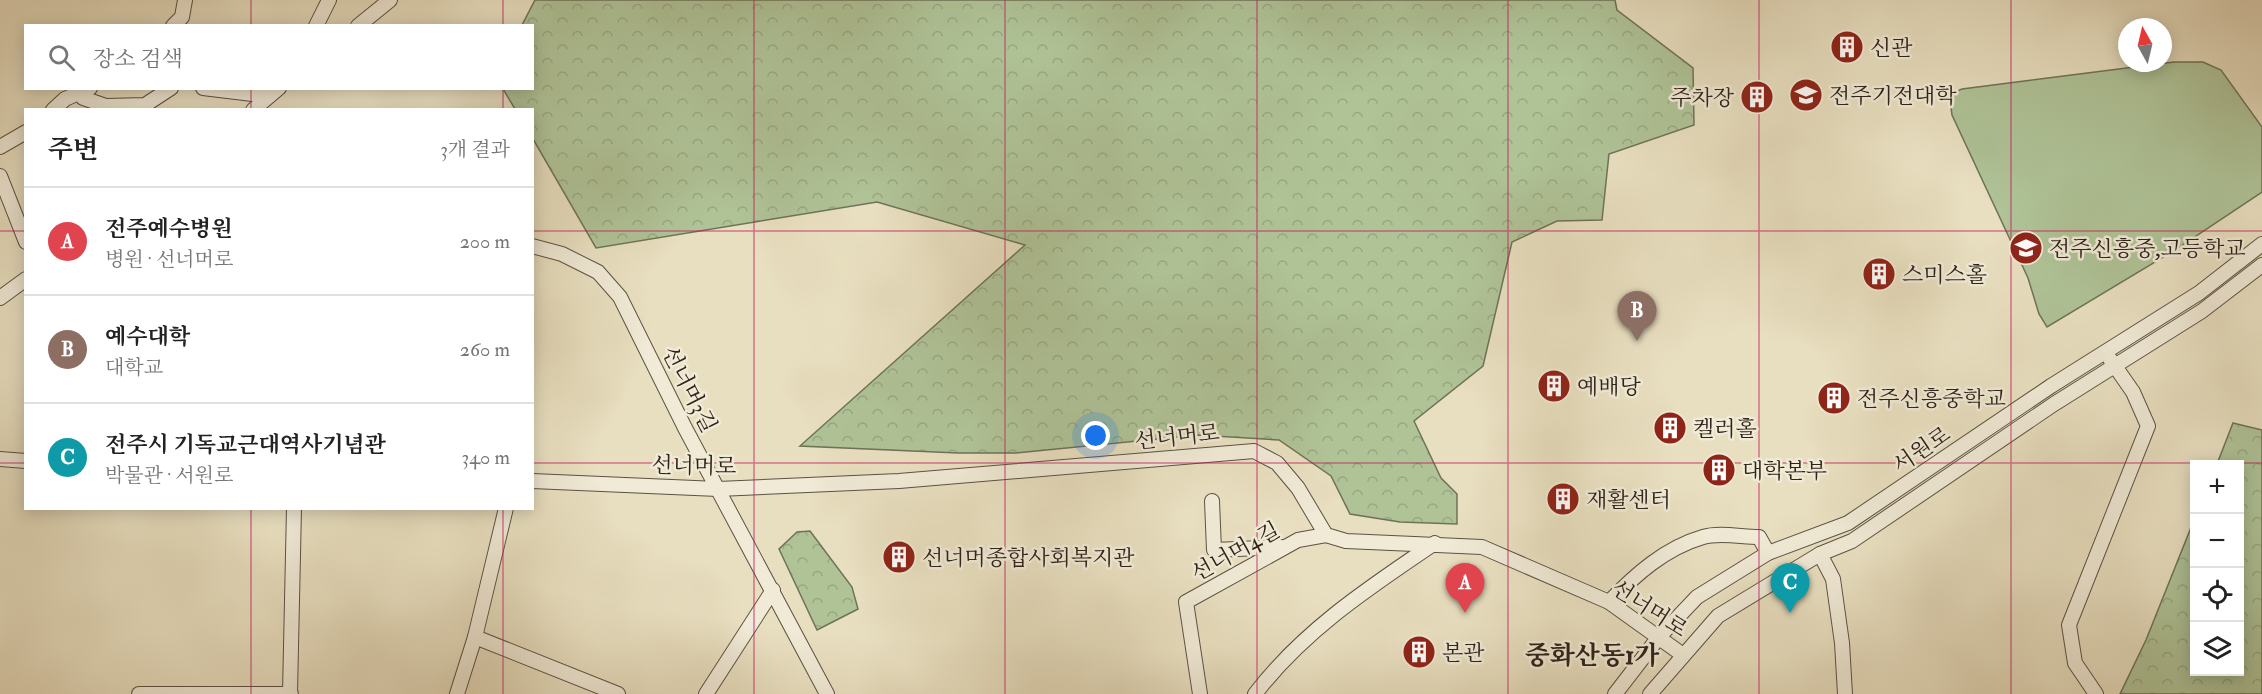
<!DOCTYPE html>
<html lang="ko">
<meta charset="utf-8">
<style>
:root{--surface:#fff;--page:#f6f6f6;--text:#222;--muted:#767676;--line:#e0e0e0;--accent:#8f2418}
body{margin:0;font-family:"IM FELL Double Pica","Noto Serif KR",serif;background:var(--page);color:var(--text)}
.controls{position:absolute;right:18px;bottom:18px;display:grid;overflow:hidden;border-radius:0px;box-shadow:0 3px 15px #0003}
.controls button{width:54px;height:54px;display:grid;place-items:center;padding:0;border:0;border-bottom:2px solid var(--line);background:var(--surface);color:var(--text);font:30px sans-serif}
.compass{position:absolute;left:2118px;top:18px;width:54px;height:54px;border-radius:50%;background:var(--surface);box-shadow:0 3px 15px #0003;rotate:352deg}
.you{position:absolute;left:1096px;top:436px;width:21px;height:21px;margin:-15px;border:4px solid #fff;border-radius:50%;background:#1a73e8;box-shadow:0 0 0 9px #1a73e833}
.badge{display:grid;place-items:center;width:39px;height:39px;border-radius:50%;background:var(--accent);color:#fff;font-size:20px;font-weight:700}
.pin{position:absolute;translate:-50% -50px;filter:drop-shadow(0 2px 3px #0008)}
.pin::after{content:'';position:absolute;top:32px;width:21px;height:18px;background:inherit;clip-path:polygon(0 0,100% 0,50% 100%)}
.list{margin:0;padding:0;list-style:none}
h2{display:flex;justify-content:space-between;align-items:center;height:78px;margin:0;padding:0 24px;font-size:26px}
h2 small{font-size:20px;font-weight:400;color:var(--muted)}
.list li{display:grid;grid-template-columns:39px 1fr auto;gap:18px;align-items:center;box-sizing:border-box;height:108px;padding:0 24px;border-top:2px solid var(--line)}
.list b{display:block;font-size:22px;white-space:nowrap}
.list p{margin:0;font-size:20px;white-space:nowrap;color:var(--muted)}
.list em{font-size:20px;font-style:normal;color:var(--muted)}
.icon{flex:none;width:33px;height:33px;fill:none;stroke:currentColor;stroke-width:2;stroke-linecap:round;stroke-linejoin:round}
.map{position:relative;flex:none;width:2262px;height:694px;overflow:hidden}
.search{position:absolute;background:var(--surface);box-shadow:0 3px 15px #0003;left:24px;top:24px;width:510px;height:66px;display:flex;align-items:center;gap:15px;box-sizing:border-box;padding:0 21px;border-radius:0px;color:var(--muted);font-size:22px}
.panel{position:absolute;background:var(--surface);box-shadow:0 3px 15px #0003;left:24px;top:108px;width:510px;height:402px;border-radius:0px}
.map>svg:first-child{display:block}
.forest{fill:url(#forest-crowns);stroke:#6e7358;stroke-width:1.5}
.garden{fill:#afc397;stroke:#6e7358;stroke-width:1.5}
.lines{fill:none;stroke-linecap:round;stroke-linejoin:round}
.minor-casing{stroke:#5c5244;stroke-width:16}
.minor{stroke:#f0ead6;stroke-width:14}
.grid{fill:none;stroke:#c2185b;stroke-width:1.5;stroke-opacity:0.55}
.labels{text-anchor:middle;stroke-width:5;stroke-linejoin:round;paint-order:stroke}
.poi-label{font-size:22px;fill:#2e231a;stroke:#f0ead6;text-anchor:start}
.street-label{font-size:22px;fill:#2e231a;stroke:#f0ead6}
.quarter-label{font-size:26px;font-weight:bold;fill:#2e231a;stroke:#f0ead6}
</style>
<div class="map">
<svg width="2262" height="694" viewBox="0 0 2262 694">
<defs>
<pattern id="forest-crowns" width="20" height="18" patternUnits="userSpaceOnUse" patternTransform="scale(1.5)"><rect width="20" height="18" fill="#afc397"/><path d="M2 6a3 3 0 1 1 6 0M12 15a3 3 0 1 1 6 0" fill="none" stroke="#97a782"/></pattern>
</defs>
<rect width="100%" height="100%" fill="#e8dfc0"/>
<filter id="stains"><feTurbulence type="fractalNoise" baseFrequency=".00333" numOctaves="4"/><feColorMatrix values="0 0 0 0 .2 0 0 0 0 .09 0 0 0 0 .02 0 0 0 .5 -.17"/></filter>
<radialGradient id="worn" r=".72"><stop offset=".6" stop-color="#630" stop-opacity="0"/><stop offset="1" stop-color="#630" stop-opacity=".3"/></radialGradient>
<!-- forest -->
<g class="forest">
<polygon points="535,0 1615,0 1617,10 1693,68 1694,125 1609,154 1602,220 1557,221 1512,242 1483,366 1414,421 1441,478 1457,494 1457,524 1400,522 1350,514 1331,476 1279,440 1198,435 1016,453 958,453 800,446 1025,245 877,202 596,248 533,139 532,110 515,109 503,89 532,88 532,26 522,25"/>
<polygon points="2233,423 2262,430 2262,694 2120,694 2146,640 2194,520 2194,672 2240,672 2240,464 2217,464"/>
<polygon points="810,531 852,587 858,609 817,630 779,549 797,532"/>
</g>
<!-- garden -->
<path class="garden" d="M2174 62H2203L2221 70 2262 127V192L2175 250 2047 327 2039 314 2028 278 1952 115C1950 103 1950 93 1962 89Z"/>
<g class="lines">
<defs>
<g id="minor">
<polyline points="173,26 182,17 185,0"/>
<polyline points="316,26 329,0"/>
<polyline points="358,26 390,0"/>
<polyline points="79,88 83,98 106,106 108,110"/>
<polyline points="203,88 269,96"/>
<polyline points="106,106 145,105 171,88"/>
<polyline points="53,110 65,99 90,88"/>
<polyline points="253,110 279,88"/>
<polyline points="0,147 26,132"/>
<polyline points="0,176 26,242"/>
<polyline points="532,246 562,254 598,272 620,297 685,428 827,694"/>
<polyline points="0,298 26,279"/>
<polyline points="0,459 26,461"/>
<polyline points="532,481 718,489 899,481 1254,451 1277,463 1298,488 1326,535 1346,541 1482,547 1609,602 1683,655"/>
<polyline points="1212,501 1214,550 1281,547"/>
<polyline points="1820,554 1833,579 1842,643 1845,694"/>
<path d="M1609 602C1635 575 1665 548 1703 537 1719 532 1742 537 1759 537L1768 553"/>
<polyline points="475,637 618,694"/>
<polyline points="290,693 294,508"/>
<polyline points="139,694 291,694"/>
<polyline points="457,694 475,637 506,508"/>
<polyline points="706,694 773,590"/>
<polyline points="1200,694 1186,602 1298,540 1326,535"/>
<path d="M1255 694C1304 630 1370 587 1435 543"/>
<polyline points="1615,694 1659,637 1697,597 1768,553 1848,523 2051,386 2199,293 2262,244"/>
<polyline points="1650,694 1718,616 1820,554 1852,541 2054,404 2202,311 2262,265"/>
<polyline points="2096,694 2075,663 2069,625 2148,426 2133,392 2110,359"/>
</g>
</defs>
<!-- minor casing -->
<use href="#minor" class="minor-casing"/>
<!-- minor -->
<use href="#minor" class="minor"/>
</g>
<!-- grid -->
<path class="grid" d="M251 0V26M503 0V26M754 0V694M1005 0V694M1257 0V694M1508 0V694M1759 0V694M2011 0V694M251 88V110M503 88V110M0 231H26M532 231H2262M0 463H26M532 463H2262M251 508V694M503 508V694"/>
<!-- icons -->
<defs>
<symbol id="building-disc" viewBox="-11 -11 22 22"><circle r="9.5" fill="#8f2418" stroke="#f0ead6"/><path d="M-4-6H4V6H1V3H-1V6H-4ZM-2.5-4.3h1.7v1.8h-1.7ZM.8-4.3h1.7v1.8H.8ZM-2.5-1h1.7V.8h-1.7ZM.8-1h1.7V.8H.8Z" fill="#fff"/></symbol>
<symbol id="university-disc" viewBox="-11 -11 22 22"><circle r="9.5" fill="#8f2418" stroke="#f0ead6"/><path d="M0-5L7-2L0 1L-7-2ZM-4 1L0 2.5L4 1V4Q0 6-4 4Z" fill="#fff"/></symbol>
<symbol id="school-disc" viewBox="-11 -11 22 22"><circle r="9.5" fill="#8f2418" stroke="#f0ead6"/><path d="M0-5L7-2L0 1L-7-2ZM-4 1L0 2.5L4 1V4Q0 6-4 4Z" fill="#fff"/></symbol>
</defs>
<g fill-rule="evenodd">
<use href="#building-disc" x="1828" y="28" width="38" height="38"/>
<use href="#university-disc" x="1787" y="76" width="38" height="38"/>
<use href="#building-disc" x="1738" y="78" width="38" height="38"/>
<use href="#school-disc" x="2007" y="229" width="38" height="38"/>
<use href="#building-disc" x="1860" y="255" width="38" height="38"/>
<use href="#building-disc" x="1535" y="367" width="38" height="38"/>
<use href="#building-disc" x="1815" y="379" width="38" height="38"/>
<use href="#building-disc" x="1651" y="409" width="38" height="38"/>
<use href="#building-disc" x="1700" y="451" width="38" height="38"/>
<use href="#building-disc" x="1544" y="480" width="38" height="38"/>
<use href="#building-disc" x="880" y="538" width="38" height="38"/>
<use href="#building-disc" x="1400" y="633" width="38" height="38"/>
</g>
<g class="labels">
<!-- poi labels -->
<g class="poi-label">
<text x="1870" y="55">신관</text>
<text x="1829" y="103">전주기전대학</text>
<text x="1734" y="105" text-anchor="end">주차장</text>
<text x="2049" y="256">전주신흥중,고등학교</text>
<text x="1902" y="282">스미스홀</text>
<text x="1577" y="394">예배당</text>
<text x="1857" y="406">전주신흥중학교</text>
<text x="1693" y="436">켈러홀</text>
<text x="1742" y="478">대학본부</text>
<text x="1586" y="507">재활센터</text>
<text x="922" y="565">선너머종합사회복지관</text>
<text x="1442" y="660">본관</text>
</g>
<!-- street labels -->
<g class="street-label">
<text transform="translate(690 389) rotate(63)" y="8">선너머3길</text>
<text transform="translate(1177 436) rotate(-6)" y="8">선너머로</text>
<text transform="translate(1921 449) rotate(-34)" y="8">서원로</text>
<text transform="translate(694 465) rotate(1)" y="8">선너머로</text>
<text transform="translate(1235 551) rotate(-29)" y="8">선너머4길</text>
<text transform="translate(1650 608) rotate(33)" y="8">선너머로</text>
</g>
<!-- quarter labels -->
<g class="quarter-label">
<text x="1592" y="664">중화산동1가</text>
</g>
</g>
<rect width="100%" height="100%" filter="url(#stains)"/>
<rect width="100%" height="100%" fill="url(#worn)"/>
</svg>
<div class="controls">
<button>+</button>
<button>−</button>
<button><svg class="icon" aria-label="locate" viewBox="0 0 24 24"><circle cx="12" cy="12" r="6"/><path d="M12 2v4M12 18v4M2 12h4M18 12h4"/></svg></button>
<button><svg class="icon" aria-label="layers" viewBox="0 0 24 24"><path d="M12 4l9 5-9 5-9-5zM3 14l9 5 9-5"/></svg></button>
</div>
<svg class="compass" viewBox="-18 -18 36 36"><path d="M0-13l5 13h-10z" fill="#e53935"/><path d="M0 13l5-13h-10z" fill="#767676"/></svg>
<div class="you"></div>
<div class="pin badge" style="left:1465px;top:613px;background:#e0444e">A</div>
<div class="pin badge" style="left:1637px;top:341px;background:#8d6e63">B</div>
<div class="pin badge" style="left:1790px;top:613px;background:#0f9aa8">C</div>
<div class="search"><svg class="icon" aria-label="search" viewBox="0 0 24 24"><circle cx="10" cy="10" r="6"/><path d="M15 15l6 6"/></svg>장소 검색</div>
<section class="panel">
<h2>주변<small>3개 결과</small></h2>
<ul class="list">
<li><span class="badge" style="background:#e0444e">A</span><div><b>전주예수병원</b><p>병원 · 선너머로</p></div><em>200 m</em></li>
<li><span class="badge" style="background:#8d6e63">B</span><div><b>예수대학</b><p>대학교</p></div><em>260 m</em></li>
<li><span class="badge" style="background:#0f9aa8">C</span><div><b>전주시 기독교근대역사기념관</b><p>박물관 · 서원로</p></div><em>340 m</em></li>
</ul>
</section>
</div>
